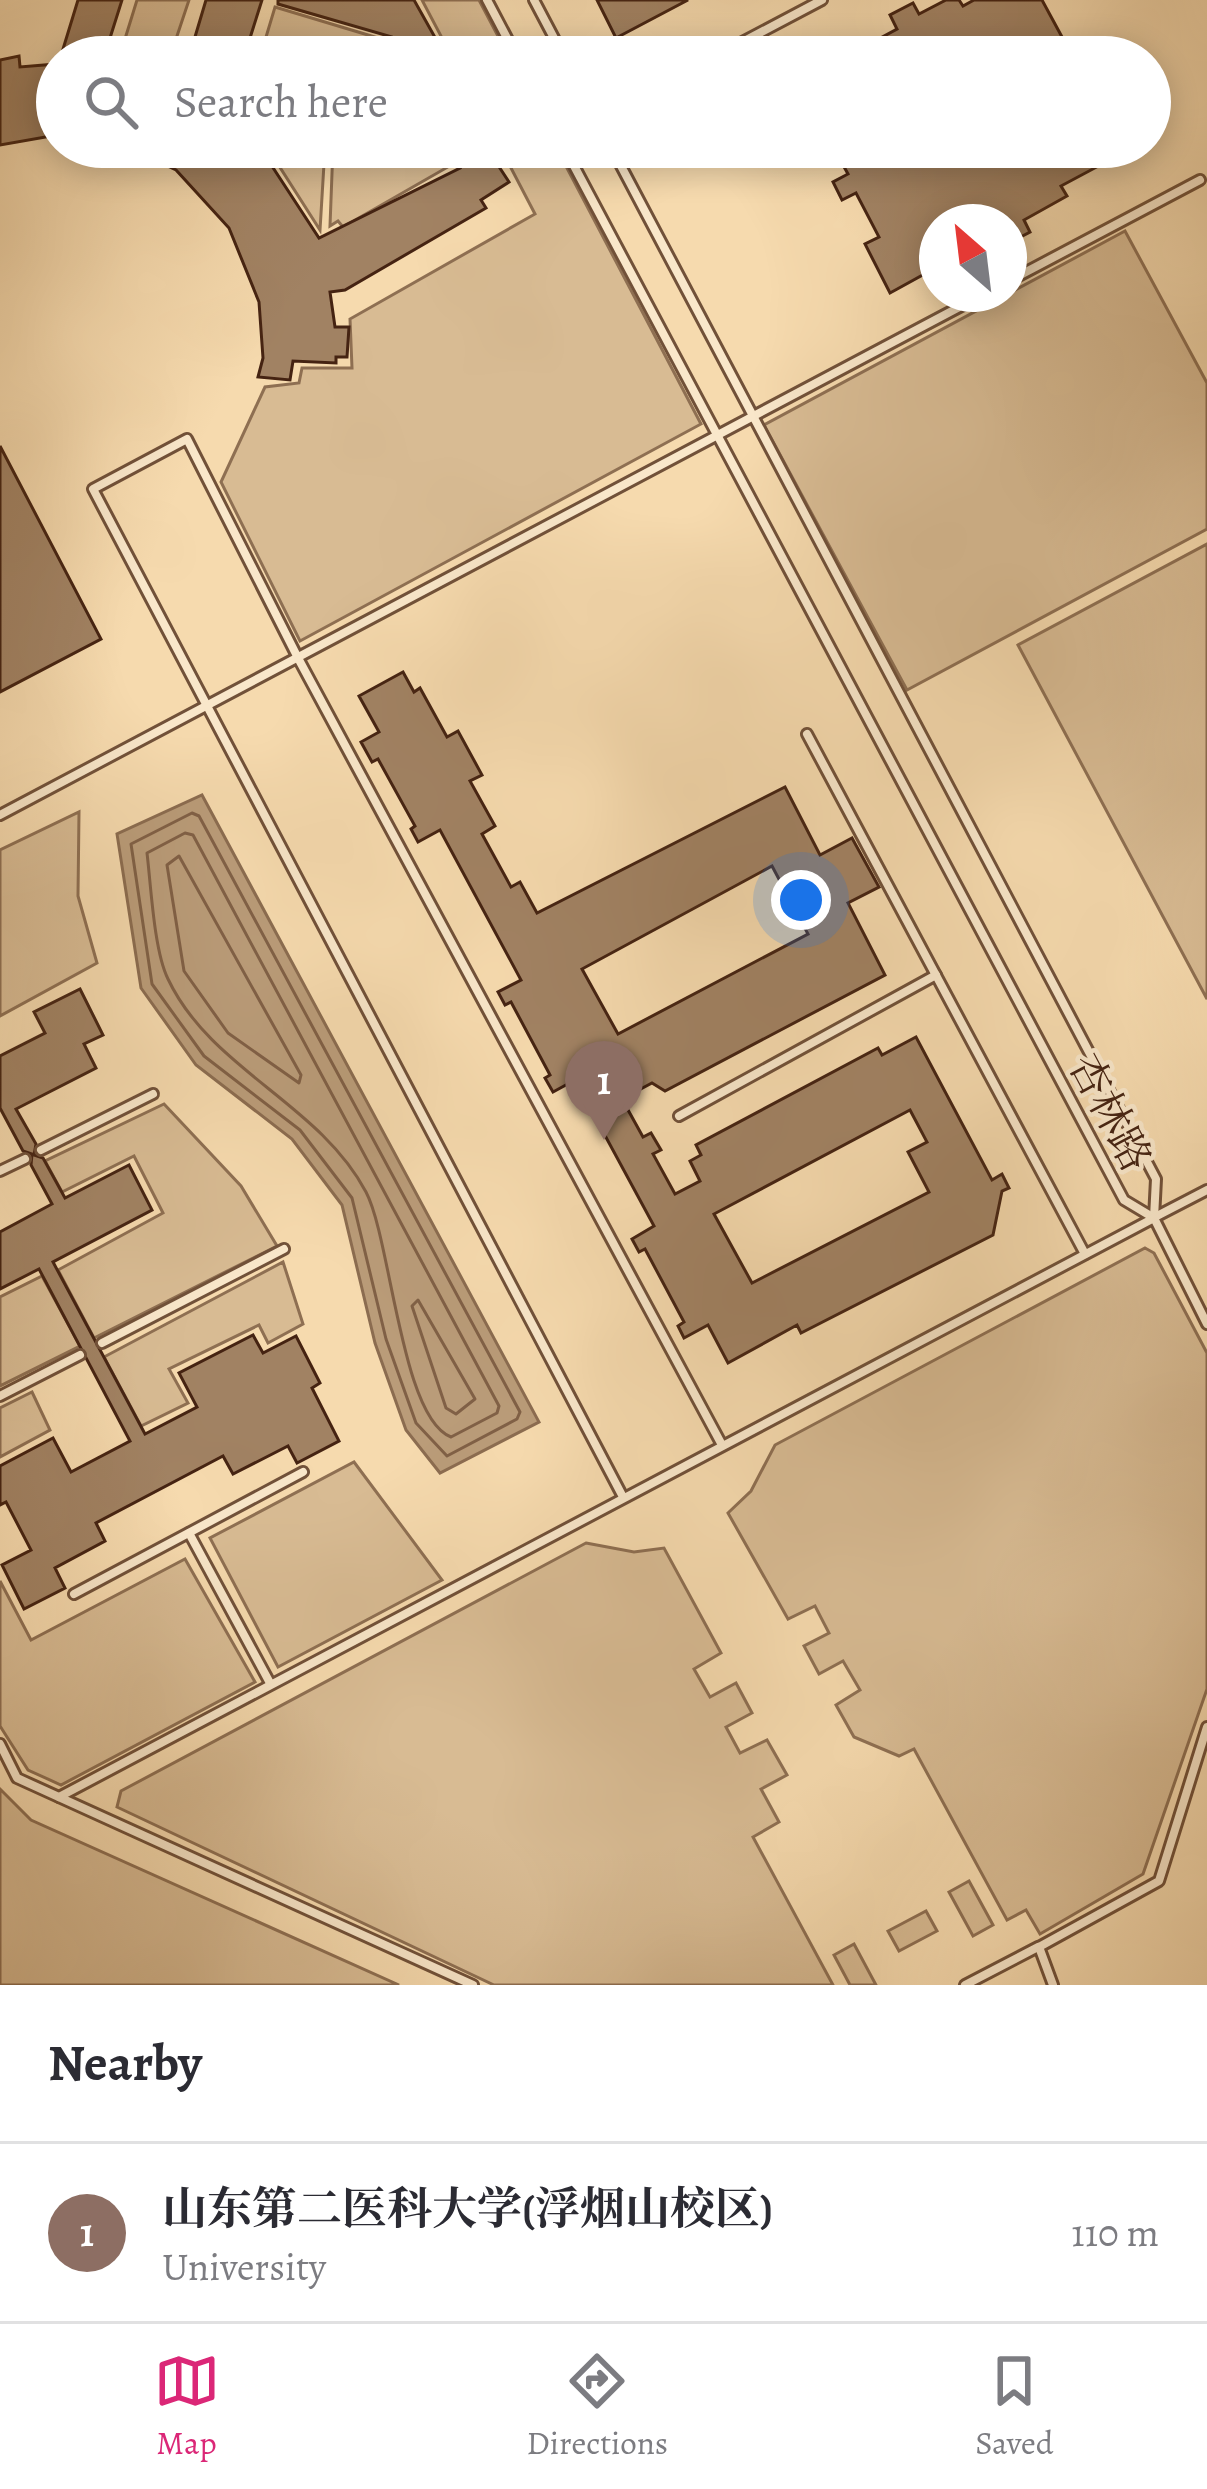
<!DOCTYPE html>
<meta charset="utf-8">
<style>
:root{--surface:#fff;--page:#f7f7f7;--text:#2b2b33;--muted:#7c7c81;--line:#e1e1e2;--accent:#db2777}
body{margin:0;font-family:Alegreya,"Noto Serif SC",serif;background:var(--page);color:var(--text)}
.compass{position:absolute;left:919px;top:204px;width:108px;height:108px;border-radius:50%;background:var(--surface);box-shadow:0 6px 30px #0003;rotate:332deg}
.you{position:absolute;left:801px;top:900px;width:42px;height:42px;margin:-30px;border:9px solid #fff;border-radius:50%;background:#1a73e8;box-shadow:0 0 0 18px #1a73e833}
.badge{display:grid;place-items:center;width:78px;height:78px;border-radius:50%;background:var(--accent);color:#fff;font-size:39px;font-weight:700}
.pin{position:absolute;translate:-50% -99px;filter:drop-shadow(0 3px 6px #0008)}
.pin::after{content:'';position:absolute;top:63px;width:42px;height:36px;background:inherit;clip-path:polygon(0 0,100% 0,50% 100%)}
.list{margin:0;padding:0;list-style:none}
h2{display:flex;justify-content:space-between;align-items:center;height:156px;margin:0;padding:0 48px;font-size:51px}
h2 small{font-size:39px;font-weight:400;color:var(--muted)}
.list li{display:grid;grid-template-columns:78px 1fr auto;gap:36px;align-items:center;box-sizing:border-box;height:180px;padding:0 48px;border-top:3px solid var(--line)}
.list b{display:block;font-size:45px;white-space:nowrap}
.list p{margin:0;font-size:39px;white-space:nowrap;color:var(--muted)}
.list em{font-size:39px;font-style:normal;color:var(--muted)}
.icon{flex:none;width:66px;height:66px;fill:none;stroke:currentColor;stroke-width:2;stroke-linecap:round;stroke-linejoin:round}
.map{position:relative;flex:none;width:1207px;height:1985px;overflow:hidden}
.search{position:absolute;background:var(--surface);box-shadow:0 6px 30px #0003;left:36px;right:36px;top:36px;height:132px;display:flex;align-items:center;gap:30px;box-sizing:border-box;padding:0 42px;border-radius:66px;color:var(--muted);font-size:45px}
.sheet{height:336px;background:var(--surface)}
nav{display:flex;justify-content:space-around;align-items:center;box-sizing:border-box;height:168px;border-top:3px solid var(--line);background:var(--surface);font-size:33px;color:var(--muted)}
nav a{display:grid;justify-items:center;gap:6px}
nav .on{color:var(--accent)}
.map>svg:first-child{display:block}
.green{fill:#d8bb93;stroke:#8e6f52;stroke-width:3}
.water{fill:#ba9c79;stroke:#8b6c50;stroke-width:3}
.lines{fill:none;stroke-linecap:round;stroke-linejoin:round}
.shore{stroke:#806046;stroke-width:3}
.building{fill:#a18263;stroke:#452312;stroke-width:3;fill-rule:evenodd}
.lane-casing{stroke:#715139;stroke-width:14}
.lane{stroke:#f9e7ca;stroke-width:8}
.labels{text-anchor:middle;stroke-width:9;stroke-linejoin:round;paint-order:stroke}
.street-label{font-size:42px;fill:#452312;stroke:#f9e7ca}
</style>
<div class="map">
<svg width="1207" height="1985" viewBox="0 0 1207 1985">
<rect width="100%" height="100%" fill="#f6daae"/>
<filter id="stains"><feTurbulence type="fractalNoise" baseFrequency=".00167" numOctaves="4"/><feColorMatrix values="0 0 0 0 .2 0 0 0 0 .09 0 0 0 0 .02 0 0 0 .5 -.17"/></filter>
<radialGradient id="worn" r=".72"><stop offset=".6" stop-color="#630" stop-opacity="0"/><stop offset="1" stop-color="#630" stop-opacity=".3"/></radialGradient>
<!-- green -->
<g class="green">
<polygon points="137,0 189,0 170,57 120,55"/>
<polygon points="422,0 479,0 509,57 452,57"/>
<polygon points="275,7 378,38 367,57 260,57"/>
<polygon points="278,147 325,147 320,230 274,158"/>
<polygon points="333,147 445,147 453,164 343,227 338,221 330,226"/>
<polygon points="500,147 556,147 701,424 300,641 221,482 265,387 299,383 302,368 352,368 350,319 535,214"/>
<polygon points="1125,231 1207,383 1207,529 907,690 764,425"/>
<polygon points="1207,544 1207,999 1018,645"/>
<polygon points="79,812 78,896 97,963 0,1016 0,850"/>
<polygon points="164,1104 241,1186 277,1246 94,1338 58,1270 163,1213 134,1156 62,1192 45,1161"/>
<polygon points="1145,1248 1154,1253 1207,1353 1207,1689 1143,1874 1040,1934 1026,1910 1007,1920 914,1749 899,1756 854,1737 836,1705 860,1690 843,1661 819,1674 804,1646 829,1633 815,1606 788,1619 728,1513 751,1491 775,1445"/>
<polygon points="283,1262 303,1324 268,1343 259,1325 169,1369 188,1403 141,1426 104,1357"/>
<polygon points="42,1276 80,1346 0,1386 0,1297"/>
<polygon points="32,1392 50,1430 0,1457 0,1408"/>
<polygon points="354,1462 442,1580 278,1667 210,1538"/>
<polygon points="586,1543 634,1552 664,1548 721,1653 694,1669 710,1697 736,1683 752,1713 726,1727 740,1753 767,1740 787,1775 761,1789 779,1822 753,1837 833,1985 494,1985 117,1807 121,1791"/>
<polygon points="185,1559 255,1682 61,1785 28,1770 0,1726 0,1581 31,1640"/>
<polygon points="0,1789 31,1820 399,1985 0,1985"/>
<polygon points="969,1881 993,1925 973,1936 949,1892"/>
<polygon points="926,1911 937,1931 899,1951 888,1931"/>
<polygon points="854,1944 876,1985 850,1985 834,1955"/>
</g>
<!-- water -->
<polygon class="water" points="202,795 539,1422 440,1473 406,1430 375,1343 342,1205 292,1139 196,1065 141,988 117,834"/>
<g class="lines">
<!-- shore -->
<g class="shore">
<polygon points="192,813 199,816 520,1412 517,1419 447,1456 416,1423 386,1339 352,1198 300,1130 204,1056 152,984 131,844"/>
<path d="M185 833 193 835 499 1406 497 1413 451 1437C401 1418 391 1239 366 1192 319 1103 211 1070 168 979 154 951 151 886 147 853Z"/>
<polygon points="179,856 301,1075 299,1083 228,1033 184,971 167,865"/>
<polygon points="418,1300 475,1399 456,1414 446,1408 412,1306"/>
</g>
</g>
<!-- building -->
<g class="building">
<polygon points="78,0 122,0 104,57 63,49"/>
<polygon points="206,0 262,0 244,57 189,57"/>
<polygon points="278,0 414,0 446,57 403,57 392,37 278,4"/>
<polygon points="597,0 688,0 616,38"/>
<polygon points="946,0 959,0 963,6 974,0 1042,0 1062,37 1025,57 845,57 897,29 890,15 913,3 919,14"/>
<polygon points="19,56 20,67 57,64 57,135 0,145 0,60"/>
<polygon points="127,147 283,147 268,160 319,238 460,168 449,147 486,147 509,182 481,200 486,208 345,290 330,292 335,327 349,327 347,357 336,357 336,363 293,361 290,380 258,377 263,358 259,302 229,228 176,170"/>
<polygon points="833,147 1134,147 1061,186 1067,196 1024,220 1030,232 1009,243 1009,222 937,222 937,267 890,293 865,244 879,237 856,193 842,200 833,182 848,174"/>
<polygon points="0,446 101,639 0,692"/>
<path d="M403 672 414 692 420 688 447 737 458 731 482 775 470 781 495 826 482 834 511 887 520 882 537 913 785 787 820 855 852 838 879 887 848 903 885 975 665 1091 652 1083 622 1099 643 1137 651 1133 661 1150 653 1154 675 1194 700 1181 690 1161 701 1155 696 1145 878 1048 882 1055 916 1037 992 1180 1002 1174 1009 1188 1002 1191 993 1235 801 1333 797 1325 728 1363 708 1325 684 1338 678 1326 684 1322 645 1249 639 1252 632 1239 654 1226 575 1080 553 1092 545 1078 550 1075 511 1002 505 1005 498 992 521 980 440 830 418 842 411 829 415 826 378 759 372 762 361 742 379 732 359 696ZM772 866 808 934 618 1034 582 969ZM910 1110 927 1142 908 1152 929 1192 752 1283 714 1214Z"/>
<polygon points="80,989 103,1035 84,1044 96,1068 16,1109 36,1144 34,1155 43,1158 65,1198 129,1165 152,1210 53,1262 145,1434 197,1407 179,1373 253,1335 263,1353 296,1336 320,1383 312,1388 339,1441 297,1463 288,1446 233,1474 223,1456 96,1523 105,1541 55,1568 65,1588 24,1609 2,1565 31,1550 6,1502 0,1505 0,1466 53,1438 71,1472 130,1441 39,1269 0,1289 0,1232 52,1204 31,1165 32,1154 23,1151 0,1108 0,1056 45,1033 34,1012"/>
</g>
<g class="lines">
<defs>
<g id="lane">
<polyline points="487,0 517,57"/>
<polyline points="534,0 564,57"/>
<polyline points="714,57 822,0"/>
<polyline points="564,147 1124,1200 1154,1218"/>
<polyline points="611,147 1156,1179 1154,1218"/>
<polyline points="1009,281 1200,180"/>
<polyline points="807,734 1085,1254"/>
<polyline points="0,815 984,294"/>
<polyline points="679,1116 936,975"/>
<polyline points="41,1150 153,1094"/>
<polyline points="0,1171 25,1159"/>
<polyline points="1155,1217 1207,1190"/>
<polyline points="102,1343 284,1249"/>
<polyline points="0,1396 80,1355"/>
<polyline points="623,1497 93,489 187,439 298,658 722,1445"/>
<polyline points="189,1533 270,1683"/>
<polyline points="74,1594 303,1472"/>
<polyline points="0,1744 17,1778 473,1985"/>
<polyline points="59,1797 1154,1218 1207,1324"/>
<polyline points="965,1985 1038,1947"/>
<polyline points="1053,1985 1039,1947 1159,1881 1207,1727"/>
</g>
</defs>
<!-- lane casing -->
<use href="#lane" class="lane-casing"/>
<!-- lane -->
<use href="#lane" class="lane"/>
</g>
<g class="labels">
<!-- street labels -->
<g class="street-label">
<text transform="translate(1111 1112) rotate(62)" y="15">杏林路</text>
</g>
</g>
<rect width="100%" height="100%" filter="url(#stains)"/>
<rect width="100%" height="100%" fill="url(#worn)"/>
</svg>
<svg class="compass" viewBox="-18 -18 36 36"><path d="M0-13l5 13h-10z" fill="#e53935"/><path d="M0 13l5-13h-10z" fill="#7c7c81"/></svg>
<div class="you"></div>
<div class="pin badge" style="left:604px;top:1140px;background:#8d6e63">1</div>
<div class="search"><svg class="icon" aria-label="search" viewBox="0 0 24 24"><circle cx="10" cy="10" r="6"/><path d="M15 15l6 6"/></svg>Search here</div>
</div>
<section class="sheet">
<h2>Nearby<small></small></h2>
<ul class="list">
<li><span class="badge" style="background:#8d6e63">1</span><div><b>山东第二医科大学(浮烟山校区)</b><p>University</p></div><em>110 m</em></li>
</ul>
</section>
<nav>
<a class="on"><svg class="icon" aria-label="map" viewBox="0 0 24 24"><path d="M3 6l6-2 6 2 6-2v14l-6 2-6-2-6 2zM9 4v14M15 6v14"/></svg>Map</a>
<a><svg class="icon" aria-label="directions" viewBox="0 0 24 24"><path d="M12 3l9 9-9 9-9-9zM9 14v-3h6M13 9l2 2-2 2"/></svg>Directions</a>
<a><svg class="icon" aria-label="saved" viewBox="0 0 24 24"><path d="M7 4h10v16l-5-4-5 4z"/></svg>Saved</a>
</nav>
